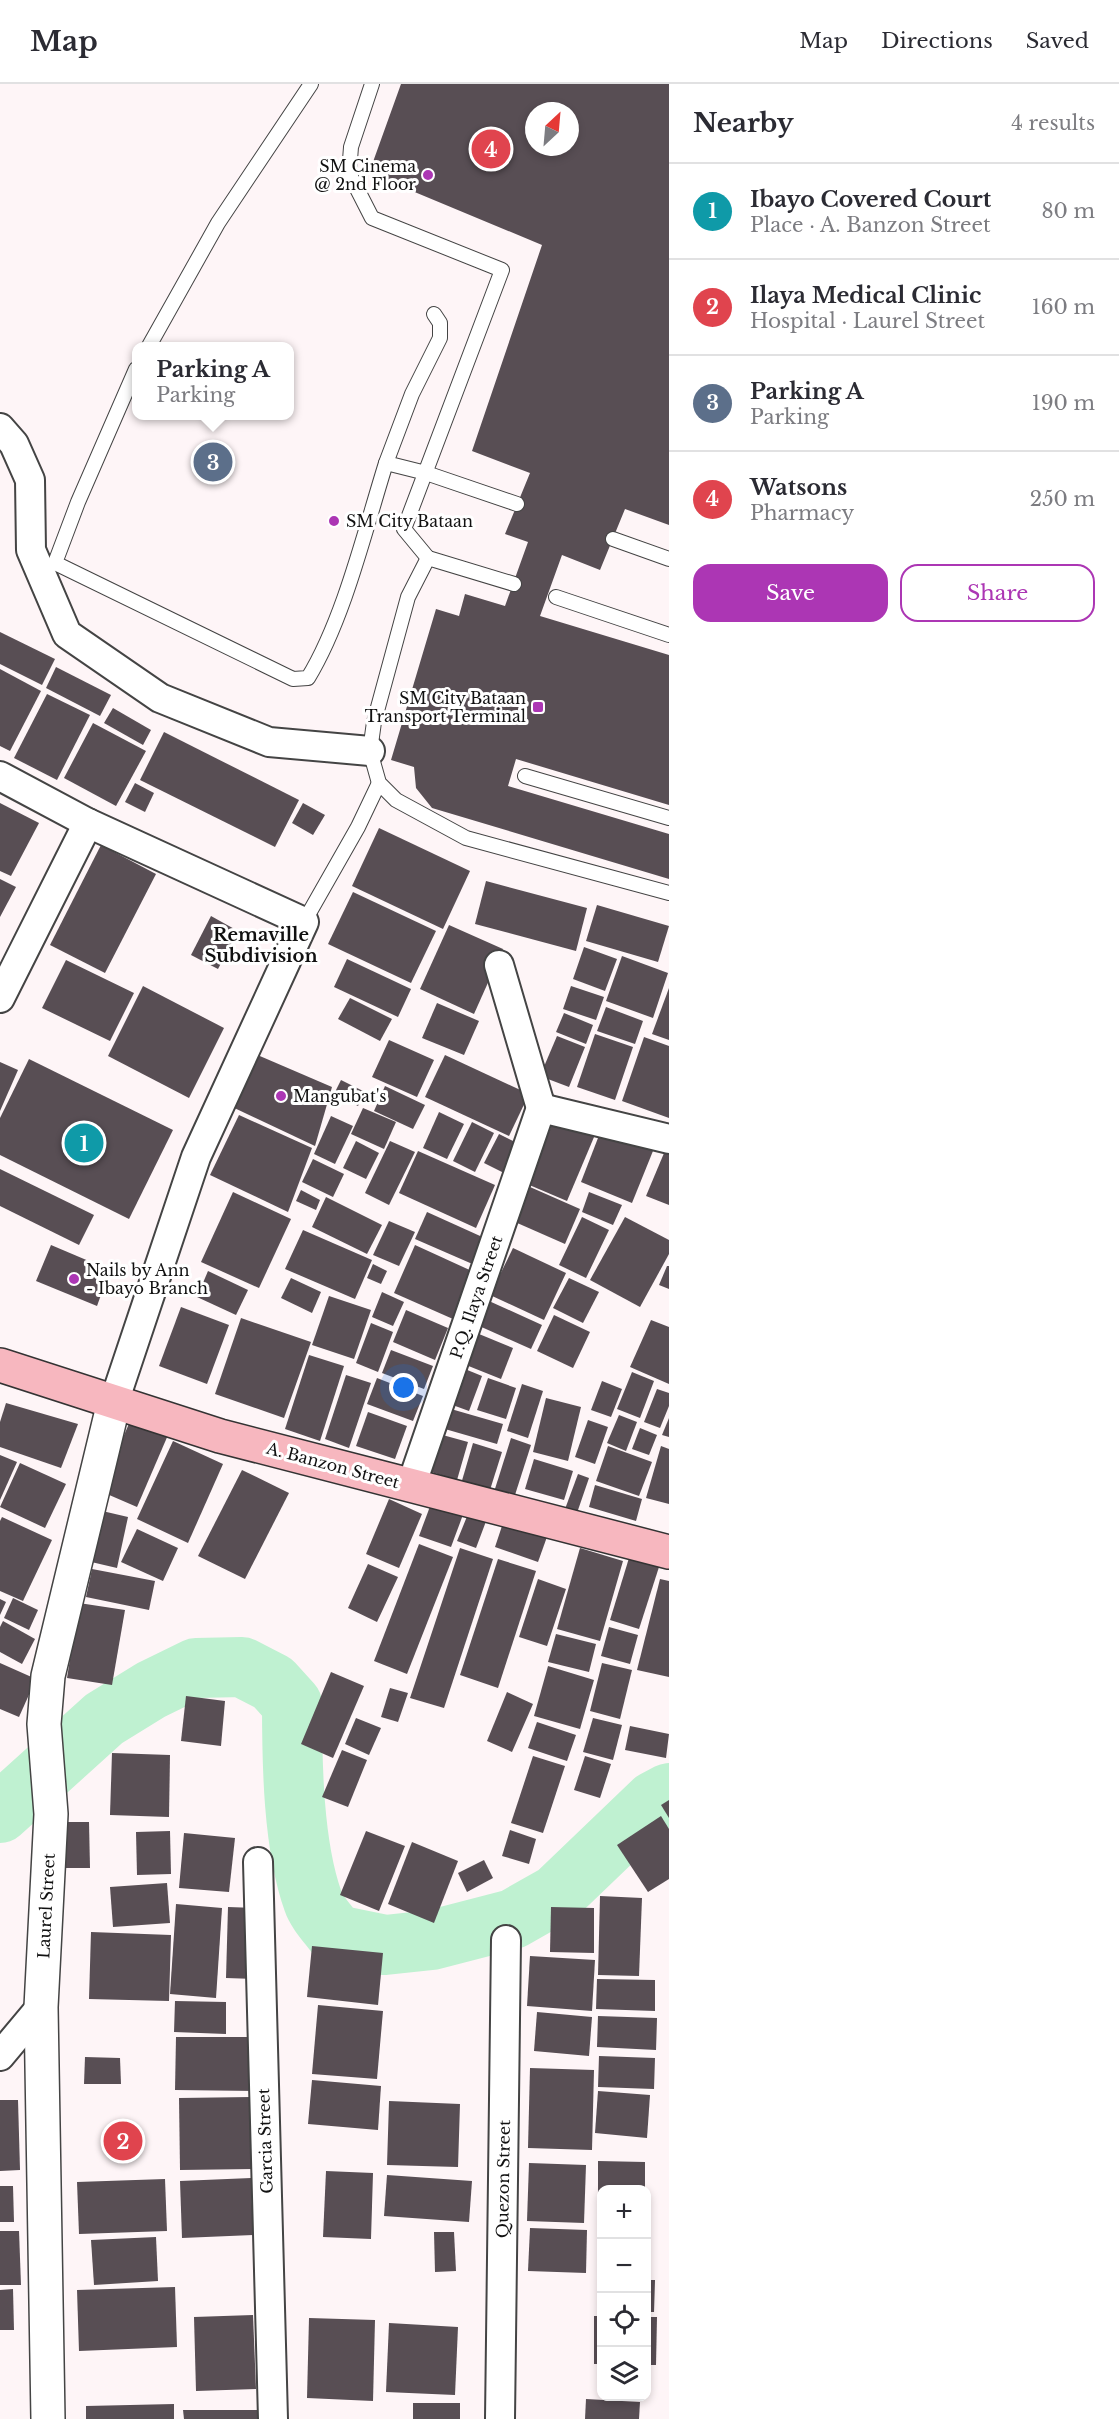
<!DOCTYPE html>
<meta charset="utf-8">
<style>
:root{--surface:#fff;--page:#f2f2f3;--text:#2b2b33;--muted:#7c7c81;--line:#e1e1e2;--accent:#ac36b4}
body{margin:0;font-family:"Libre Baskerville",serif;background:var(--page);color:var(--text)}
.controls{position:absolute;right:18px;bottom:18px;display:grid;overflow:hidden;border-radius:12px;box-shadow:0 3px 9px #0003}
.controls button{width:54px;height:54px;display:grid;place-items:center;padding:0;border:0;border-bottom:2px solid var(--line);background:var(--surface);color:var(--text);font:30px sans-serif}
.compass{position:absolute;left:525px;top:18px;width:54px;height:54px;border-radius:50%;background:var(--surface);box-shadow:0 3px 9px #0003;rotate:26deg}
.you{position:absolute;left:404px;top:1304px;width:21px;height:21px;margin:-15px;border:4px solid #fff;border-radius:50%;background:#1a73e8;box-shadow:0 0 0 9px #1a73e833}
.badge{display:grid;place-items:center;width:39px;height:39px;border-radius:50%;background:var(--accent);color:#fff;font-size:20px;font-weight:700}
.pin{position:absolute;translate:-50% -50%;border:3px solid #fff;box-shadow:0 2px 6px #0006}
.popup{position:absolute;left:132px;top:258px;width:162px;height:78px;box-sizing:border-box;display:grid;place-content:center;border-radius:12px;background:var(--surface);filter:drop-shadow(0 2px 4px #0005);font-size:20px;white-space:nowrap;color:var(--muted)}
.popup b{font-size:22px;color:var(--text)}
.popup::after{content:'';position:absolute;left:50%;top:100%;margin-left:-12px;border:12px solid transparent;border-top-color:var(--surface)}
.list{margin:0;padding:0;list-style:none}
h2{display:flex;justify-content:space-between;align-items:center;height:78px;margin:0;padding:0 24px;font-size:26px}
h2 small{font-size:20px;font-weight:400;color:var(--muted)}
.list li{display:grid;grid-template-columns:39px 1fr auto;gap:18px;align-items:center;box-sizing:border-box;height:96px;padding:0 24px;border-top:2px solid var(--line)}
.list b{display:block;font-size:22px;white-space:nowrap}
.list p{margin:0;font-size:20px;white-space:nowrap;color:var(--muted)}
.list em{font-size:20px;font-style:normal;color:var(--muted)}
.actions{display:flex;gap:12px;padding:18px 24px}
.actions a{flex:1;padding:14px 0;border:2px solid var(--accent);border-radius:18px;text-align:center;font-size:21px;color:var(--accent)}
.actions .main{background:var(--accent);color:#fff}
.icon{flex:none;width:33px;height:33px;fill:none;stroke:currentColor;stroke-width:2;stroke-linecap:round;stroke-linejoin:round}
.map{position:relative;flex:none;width:669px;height:2335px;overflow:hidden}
header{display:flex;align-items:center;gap:36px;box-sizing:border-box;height:84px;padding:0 30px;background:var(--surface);border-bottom:2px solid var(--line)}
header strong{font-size:28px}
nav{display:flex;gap:33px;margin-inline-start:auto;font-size:21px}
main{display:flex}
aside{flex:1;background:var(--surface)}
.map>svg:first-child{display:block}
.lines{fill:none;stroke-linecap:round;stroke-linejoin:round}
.river{stroke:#bff1d1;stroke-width:60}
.building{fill:#584e54;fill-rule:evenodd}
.service-casing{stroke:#444;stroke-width:16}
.minor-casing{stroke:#444;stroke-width:32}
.tertiary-casing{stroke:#444;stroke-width:36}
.secondary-casing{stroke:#333;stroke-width:36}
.service{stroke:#fff;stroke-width:14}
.minor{stroke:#fff;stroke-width:28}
.tertiary{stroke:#fff;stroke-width:33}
.secondary{stroke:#f7b7bf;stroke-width:33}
.poi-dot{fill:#ac36b4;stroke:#fff;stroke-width:2}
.labels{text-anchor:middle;stroke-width:6;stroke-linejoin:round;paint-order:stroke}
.poi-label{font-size:16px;fill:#111;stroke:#fff;text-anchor:start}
.street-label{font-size:16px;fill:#111;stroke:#fff}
.neighbourhood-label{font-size:18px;font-weight:bold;fill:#111;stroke:#fff}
</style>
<header>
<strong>Map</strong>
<nav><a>Map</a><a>Directions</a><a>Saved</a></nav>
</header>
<main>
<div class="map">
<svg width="669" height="2335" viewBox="0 0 669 2335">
<rect width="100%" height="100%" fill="#fef5f7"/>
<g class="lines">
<!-- river -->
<path class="river" d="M0 1729 104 1635 151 1606 196 1584 242 1583 273 1599 292 1620C292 1679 293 1761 313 1817 317 1829 329 1841 336 1851L385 1861 432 1856 513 1835 557 1810 654 1717 669 1709"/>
</g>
<!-- building -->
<g class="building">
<path d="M401 0H669V441L625 425 600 486 562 471 540 532 669 571V721L516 675 508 702 669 750V795L432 724 416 704 414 683 391 676 436 525 459 532 465 510 505 522 528 458 505 450 530 389 472 367 542 161 369 89ZM534 27H570V63H534Z"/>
<polygon points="0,548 55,575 42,601 0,580"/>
<polygon points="56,583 111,611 100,632 46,604"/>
<polygon points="0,585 41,607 10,667 0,662"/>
<polygon points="47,610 90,631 57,696 14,674"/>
<polygon points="113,624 151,646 143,661 104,639"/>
<polygon points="93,639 146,667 116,722 64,694"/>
<polygon points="164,648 299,716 275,763 140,696"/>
<polygon points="135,699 154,709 145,728 125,718"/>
<polygon points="0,719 39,739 11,792 0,787"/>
<polygon points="303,719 325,731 313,751 292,739"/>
<polygon points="379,744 470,787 443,845 352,802"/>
<polygon points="101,761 156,790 105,889 50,861"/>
<polygon points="0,795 16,803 0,833"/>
<polygon points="486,797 587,824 576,867 475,840"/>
<polygon points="353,808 436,847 411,899 328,860"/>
<polygon points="597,821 669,842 658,878 586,857"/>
<polygon points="211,832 238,847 218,885 191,871"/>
<polygon points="449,841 503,865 474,930 420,905"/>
<polygon points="584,863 617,875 605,907 573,895"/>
<polygon points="622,872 668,889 653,934 606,917"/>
<polygon points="347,875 411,905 398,933 334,903"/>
<polygon points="66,876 134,909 110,957 42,924"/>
<polygon points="143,902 224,944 189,1014 108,972"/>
<polygon points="571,902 604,913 596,936 563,925"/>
<polygon points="669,904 669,956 652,950"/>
<polygon points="350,914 392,935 380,957 338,935"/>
<polygon points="437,919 479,937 464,971 422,954"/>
<polygon points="606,923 643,937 635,960 597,947"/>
<polygon points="564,929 593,941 586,960 556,948"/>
<polygon points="595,950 633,963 615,1016 577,1003"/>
<polygon points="557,952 585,963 569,1003 540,992"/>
<polygon points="644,953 669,962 669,1034 622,1017"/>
<polygon points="389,956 434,976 417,1013 372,993"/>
<polygon points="253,969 332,1003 315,1062 228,1021"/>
<polygon points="445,971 529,1010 509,1052 425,1013"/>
<polygon points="29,975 173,1046 129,1135 0,1071 0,1034"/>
<polygon points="0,978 18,986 0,1027"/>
<polygon points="341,996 365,1008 358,1022 334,1010"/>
<polygon points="385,1002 425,1021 413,1045 374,1027"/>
<polygon points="363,1024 396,1038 384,1065 351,1050"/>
<polygon points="439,1028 464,1040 447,1075 423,1064"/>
<polygon points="557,1029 597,1046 567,1117 527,1100"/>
<polygon points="239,1031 312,1064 288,1128 210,1091"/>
<polygon points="331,1032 353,1042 335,1080 314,1070"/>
<polygon points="472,1038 494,1049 475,1088 453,1077"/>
<polygon points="603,1041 655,1062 632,1119 581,1098"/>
<polygon points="499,1050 519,1060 504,1089 484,1079"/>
<polygon points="356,1057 379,1069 366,1095 343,1084"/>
<polygon points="390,1057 415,1068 389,1121 365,1109"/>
<polygon points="667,1062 669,1063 669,1121 646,1112"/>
<polygon points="418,1067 495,1101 476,1144 399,1109"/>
<polygon points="313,1075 344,1090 333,1113 302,1098"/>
<polygon points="0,1085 94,1131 79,1161 0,1122"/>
<polygon points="530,1103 580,1125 565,1160 515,1138"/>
<polygon points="301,1106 320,1116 316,1126 296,1117"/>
<polygon points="233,1108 291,1135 259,1204 201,1178"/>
<polygon points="589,1108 622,1121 613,1141 582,1128"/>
<polygon points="326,1113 382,1141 367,1170 312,1143"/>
<polygon points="427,1128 489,1156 477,1182 415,1155"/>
<polygon points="582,1133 609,1146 586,1194 559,1181"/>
<polygon points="625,1133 669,1156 669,1170 640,1223 590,1196"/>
<polygon points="389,1137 415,1148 399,1182 373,1171"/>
<polygon points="303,1146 372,1176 355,1215 285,1185"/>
<polygon points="51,1161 110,1186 97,1222 36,1197"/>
<polygon points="415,1161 474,1188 453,1235 394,1209"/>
<polygon points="513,1164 566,1189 544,1236 490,1211"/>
<polygon points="373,1180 387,1187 381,1200 367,1194"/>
<polygon points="667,1182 669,1182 669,1205 659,1201"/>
<polygon points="208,1187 248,1206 236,1231 197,1213"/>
<polygon points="291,1194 321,1208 312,1229 281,1214"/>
<polygon points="569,1194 599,1208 583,1239 553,1224"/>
<polygon points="382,1208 404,1218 393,1242 372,1233"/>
<polygon points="329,1212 371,1226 354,1275 312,1261"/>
<polygon points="489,1217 542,1241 531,1265 477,1241"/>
<polygon points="181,1223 229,1241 207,1300 159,1282"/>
<polygon points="406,1226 448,1244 435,1276 393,1258"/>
<polygon points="554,1231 590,1248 573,1284 537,1267"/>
<polygon points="241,1234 311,1258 284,1334 215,1310"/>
<polygon points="651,1236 669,1243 669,1300 630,1283"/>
<polygon points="371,1239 393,1248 378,1288 356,1279"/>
<polygon points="479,1250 513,1264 501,1295 466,1281"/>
<polygon points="391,1266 433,1282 424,1305 382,1289"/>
<polygon points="309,1271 344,1282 320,1357 285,1345"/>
<polygon points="460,1283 482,1292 469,1327 447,1319"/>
<polygon points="632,1288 654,1297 640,1334 617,1325"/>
<polygon points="346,1291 371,1299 349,1364 325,1355"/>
<polygon points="377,1294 423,1312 413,1337 367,1320"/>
<polygon points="488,1294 516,1304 506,1335 477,1326"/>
<polygon points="602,1297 622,1305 611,1333 591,1326"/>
<polygon points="522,1300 543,1307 528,1354 507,1347"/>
<polygon points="657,1305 669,1309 669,1322 660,1344 644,1338"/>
<polygon points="546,1314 581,1323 568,1377 533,1368"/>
<polygon points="6,1319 78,1340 61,1384 0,1363 0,1338"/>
<polygon points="444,1323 503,1340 497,1360 438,1343"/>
<polygon points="368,1328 407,1342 395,1375 356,1362"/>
<polygon points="619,1331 637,1338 626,1367 607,1359"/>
<polygon points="669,1334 669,1353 662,1351"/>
<polygon points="131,1335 168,1351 137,1423 100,1407"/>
<polygon points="588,1336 608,1343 595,1380 575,1373"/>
<polygon points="640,1344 657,1351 649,1371 632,1365"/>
<polygon points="439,1350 468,1358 457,1396 428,1387"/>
<polygon points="511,1354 531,1361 514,1414 494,1408"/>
<polygon points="173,1357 223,1380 188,1459 137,1435"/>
<polygon points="473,1359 502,1368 489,1409 461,1400"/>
<polygon points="608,1362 652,1378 639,1412 596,1397"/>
<polygon points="661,1362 669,1365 669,1420 646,1414"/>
<polygon points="0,1371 17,1378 0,1416"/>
<polygon points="534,1375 573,1387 564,1416 525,1405"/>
<polygon points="20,1379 66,1400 45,1444 0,1423"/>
<polygon points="242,1386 289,1409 245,1495 198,1472"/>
<polygon points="578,1390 589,1394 577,1429 565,1425"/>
<polygon points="595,1401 642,1415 636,1437 589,1423"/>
<polygon points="389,1415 422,1430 399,1484 366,1470"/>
<polygon points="432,1417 464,1428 451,1463 419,1452"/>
<polygon points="470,1425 488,1432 476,1464 457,1457"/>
<polygon points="98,1426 128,1433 117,1484 87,1477"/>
<polygon points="2,1433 52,1456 23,1517 0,1507 0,1437"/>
<polygon points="504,1436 548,1450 538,1478 495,1463"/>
<polygon points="137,1445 178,1464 163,1497 121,1478"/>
<polygon points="419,1460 453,1473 407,1590 374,1577"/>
<polygon points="460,1464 493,1475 444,1624 410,1614"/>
<polygon points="580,1464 623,1477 600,1557 557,1545"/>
<polygon points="629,1474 659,1483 639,1545 610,1536"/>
<polygon points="498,1475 536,1487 498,1604 460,1591"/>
<polygon points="368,1480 398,1493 377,1538 348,1524"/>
<polygon points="92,1485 155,1497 149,1526 86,1513"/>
<polygon points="538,1495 566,1505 547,1562 519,1553"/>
<polygon points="660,1495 669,1497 669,1593 637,1586"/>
<polygon points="13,1514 38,1526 29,1546 4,1534"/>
<polygon points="0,1515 6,1518 0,1531"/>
<polygon points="79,1519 125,1526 112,1601 67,1594"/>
<polygon points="3,1537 35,1555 22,1580 0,1568 0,1543"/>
<polygon points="609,1543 638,1551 630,1580 601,1572"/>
<polygon points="556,1550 596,1560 589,1588 548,1578"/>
<polygon points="0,1579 36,1595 19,1633 0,1625"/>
<polygon points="602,1579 632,1586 620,1635 590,1627"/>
<polygon points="548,1582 594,1596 580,1645 534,1632"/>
<polygon points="331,1588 364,1602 333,1674 301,1660"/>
<polygon points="390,1604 408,1609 398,1638 381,1633"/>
<polygon points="507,1608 533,1620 512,1668 487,1657"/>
<polygon points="186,1612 225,1617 221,1662 181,1657"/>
<polygon points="356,1634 381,1644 369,1671 345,1660"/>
<polygon points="593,1634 622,1641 613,1676 583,1668"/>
<polygon points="537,1638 576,1651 567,1677 528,1664"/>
<polygon points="630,1642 669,1650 666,1674 625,1666"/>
<polygon points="342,1666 367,1676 348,1723 322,1713"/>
<polygon points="112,1669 170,1671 169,1733 110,1731"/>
<polygon points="533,1672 565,1682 543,1749 511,1739"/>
<polygon points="585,1672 611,1680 600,1714 574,1706"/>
<polygon points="669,1716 669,1734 661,1721"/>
<polygon points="661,1732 669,1745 669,1795 648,1808 617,1761"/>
<polygon points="66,1738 89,1738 90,1784 66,1784"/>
<polygon points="510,1746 536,1755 529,1780 502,1772"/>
<polygon points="170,1747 171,1790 137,1791 136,1748"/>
<polygon points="366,1747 405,1762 379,1827 340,1811"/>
<polygon points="184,1749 235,1754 229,1808 179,1804"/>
<polygon points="412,1758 458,1777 434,1839 388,1820"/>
<polygon points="484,1776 493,1794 467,1808 458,1789"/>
<polygon points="167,1799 170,1839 113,1843 110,1803"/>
<polygon points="600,1812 642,1814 639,1892 598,1891"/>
<polygon points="176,1820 222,1824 216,1914 170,1910"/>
<polygon points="228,1823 257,1824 255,1895 226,1894"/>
<polygon points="551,1823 594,1824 594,1869 550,1868"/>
<polygon points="91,1848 171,1851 169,1917 89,1915"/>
<polygon points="312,1862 383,1869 378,1921 307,1913"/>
<polygon points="530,1872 595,1876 592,1927 527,1922"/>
<polygon points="597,1895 655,1896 655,1927 596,1925"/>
<polygon points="175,1917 226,1918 226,1950 174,1948"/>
<polygon points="318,1921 383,1927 377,1995 312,1990"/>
<polygon points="537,1928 592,1933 589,1972 534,1967"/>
<polygon points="598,1932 657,1934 656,1966 597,1963"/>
<polygon points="176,1953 256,1953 256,2007 175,2006"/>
<polygon points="599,1972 655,1974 654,2005 598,2003"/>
<polygon points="85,1973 120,1974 121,2000 84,2000"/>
<polygon points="530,1984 594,1986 592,2066 528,2064"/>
<polygon points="312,1996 381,2002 378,2046 308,2040"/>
<polygon points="598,2007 650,2011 647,2054 595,2049"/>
<polygon points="251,2013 253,2085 180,2086 179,2014"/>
<polygon points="0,2016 18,2016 20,2086 0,2087"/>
<polygon points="389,2017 460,2020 458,2083 387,2081"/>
<polygon points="598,2077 645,2078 645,2106 602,2106 602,2158 598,2158"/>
<polygon points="529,2079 586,2081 584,2139 527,2137"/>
<polygon points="326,2087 373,2089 371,2155 323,2153"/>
<polygon points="387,2091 472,2097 469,2138 384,2132"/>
<polygon points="251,2094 253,2151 182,2154 180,2097"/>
<polygon points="165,2095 167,2147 79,2150 77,2098"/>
<polygon points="0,2102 13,2102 14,2138 0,2138"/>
<polygon points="530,2144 587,2146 586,2189 528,2187"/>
<polygon points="0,2147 19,2147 21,2201 0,2201"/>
<polygon points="434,2148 454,2148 456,2187 435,2188"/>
<polygon points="156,2153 158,2197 94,2201 91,2156"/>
<polygon points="598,2162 602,2162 602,2189 597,2189"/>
<polygon points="646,2196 655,2196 654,2228 646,2228"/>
<polygon points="175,2203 177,2263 79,2267 77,2206"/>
<polygon points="13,2205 14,2246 0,2246 0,2206"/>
<polygon points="253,2231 256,2305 196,2307 194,2233"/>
<rect x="594" y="2232" width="8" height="48"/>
<polygon points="646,2233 657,2233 656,2281 646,2281"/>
<polygon points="309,2234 375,2236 373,2317 307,2314"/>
<polygon points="389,2239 458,2243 455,2311 386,2308"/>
<polygon points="586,2315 640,2318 639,2335 585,2335"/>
<rect x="413" y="2319" width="47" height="16"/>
<polygon points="174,2320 174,2335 86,2335 86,2322"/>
<polygon points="183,2326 260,2326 260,2335 184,2335"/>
</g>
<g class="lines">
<defs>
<g id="service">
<polyline points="372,0 351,63 349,89 372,134 502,186 404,445 428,474"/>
<polyline points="434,230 440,239 440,254 412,310 386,379 426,389 517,420"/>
<polyline points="149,262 218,139 311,0"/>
<path d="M136 285 78 418 55 479 293 595 308 594C344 535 365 446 386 379"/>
<polyline points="613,455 669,475"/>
<polyline points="514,500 428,474 408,513 374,638 370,667 379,699 396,716 466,754 669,809"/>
<polyline points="556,513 669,551"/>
<polyline points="525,692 669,734"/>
<polyline points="304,838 358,743 379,699"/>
</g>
<g id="minor">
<polyline points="0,344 14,360 30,396 31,466 67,550 160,614 269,658 370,667"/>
<polyline points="0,692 88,739 304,838 196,1073 114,1318"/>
<polyline points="499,881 541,1024"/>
<polyline points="0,914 88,739"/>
<polyline points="541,1024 669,1055"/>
<polyline points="411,1402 541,1024"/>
<polyline points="258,1778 273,2335"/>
<polyline points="0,1972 41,1923"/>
<polyline points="500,2335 506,1856"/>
</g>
<polyline id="tertiary" points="48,2335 41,1923 51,1730 44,1640 48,1592 114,1318"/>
<polyline id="secondary" points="0,1281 220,1352 669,1468"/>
</defs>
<!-- service casing -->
<use href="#service" class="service-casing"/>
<!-- minor casing -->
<use href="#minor" class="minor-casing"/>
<!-- tertiary casing -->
<use href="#tertiary" class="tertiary-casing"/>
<!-- secondary casing -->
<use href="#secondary" class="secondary-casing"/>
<!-- service -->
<use href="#service" class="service"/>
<!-- minor -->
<use href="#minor" class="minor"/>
<!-- tertiary -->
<use href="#tertiary" class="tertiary"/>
<!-- secondary -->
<use href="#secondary" class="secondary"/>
</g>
<!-- markers -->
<g class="poi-dot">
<circle cx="428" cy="91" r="6"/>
<circle cx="334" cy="437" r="6"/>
<rect x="532" y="617" width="12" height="12" rx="3"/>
<circle cx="281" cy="1012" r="6"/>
<circle cx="74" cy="1195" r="6"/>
</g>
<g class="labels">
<!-- poi labels -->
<g class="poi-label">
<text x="416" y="88" text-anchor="end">SM Cinema<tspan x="416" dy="18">@ 2nd Floor</tspan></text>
<text x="346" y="443">SM City Bataan</text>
<text x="526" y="620" text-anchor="end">SM City Bataan<tspan x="526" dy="18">Transport Terminal</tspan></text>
<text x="293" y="1018">Mangubat's</text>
<text x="86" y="1192">Nails by Ann<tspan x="86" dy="18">- Ibayo Branch</tspan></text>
</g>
<!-- street labels -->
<g class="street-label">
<text transform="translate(476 1213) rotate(-71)" y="6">P.Q. Ilaya Street</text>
<text transform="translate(333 1381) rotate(15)" y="6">A. Banzon Street</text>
<text transform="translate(46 1822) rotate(-87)" y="6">Laurel Street</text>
<text transform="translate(265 2057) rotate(-92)" y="6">Garcia Street</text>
<text transform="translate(503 2095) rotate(-89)" y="6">Quezon Street</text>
</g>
<!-- neighbourhood labels -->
<g class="neighbourhood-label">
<text x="261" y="857">Remaville<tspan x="261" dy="21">Subdivision</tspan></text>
</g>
</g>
</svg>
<div class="controls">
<button>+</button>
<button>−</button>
<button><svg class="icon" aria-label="locate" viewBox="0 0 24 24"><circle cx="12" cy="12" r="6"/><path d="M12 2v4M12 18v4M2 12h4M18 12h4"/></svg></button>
<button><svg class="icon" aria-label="layers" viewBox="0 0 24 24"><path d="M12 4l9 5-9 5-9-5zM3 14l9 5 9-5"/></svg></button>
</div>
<svg class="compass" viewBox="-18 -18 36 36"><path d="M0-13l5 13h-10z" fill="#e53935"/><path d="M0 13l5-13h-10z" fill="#7c7c81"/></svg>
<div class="you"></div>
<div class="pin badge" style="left:84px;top:1059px;background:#0f9aa8">1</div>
<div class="pin badge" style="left:123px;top:2057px;background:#e0444e">2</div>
<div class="pin badge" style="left:213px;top:378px;background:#5c6f8a">3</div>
<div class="popup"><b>Parking A</b>Parking</div>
<div class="pin badge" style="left:491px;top:65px;background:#e0444e">4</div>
</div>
<aside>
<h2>Nearby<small>4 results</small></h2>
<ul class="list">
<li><span class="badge" style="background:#0f9aa8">1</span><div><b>Ibayo Covered Court</b><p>Place · A. Banzon Street</p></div><em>80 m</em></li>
<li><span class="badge" style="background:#e0444e">2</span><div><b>Ilaya Medical Clinic</b><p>Hospital · Laurel Street</p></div><em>160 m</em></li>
<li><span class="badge" style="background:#5c6f8a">3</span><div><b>Parking A</b><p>Parking</p></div><em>190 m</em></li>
<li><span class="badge" style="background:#e0444e">4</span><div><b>Watsons</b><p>Pharmacy</p></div><em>250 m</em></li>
</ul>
<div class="actions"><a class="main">Save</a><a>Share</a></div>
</aside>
</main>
